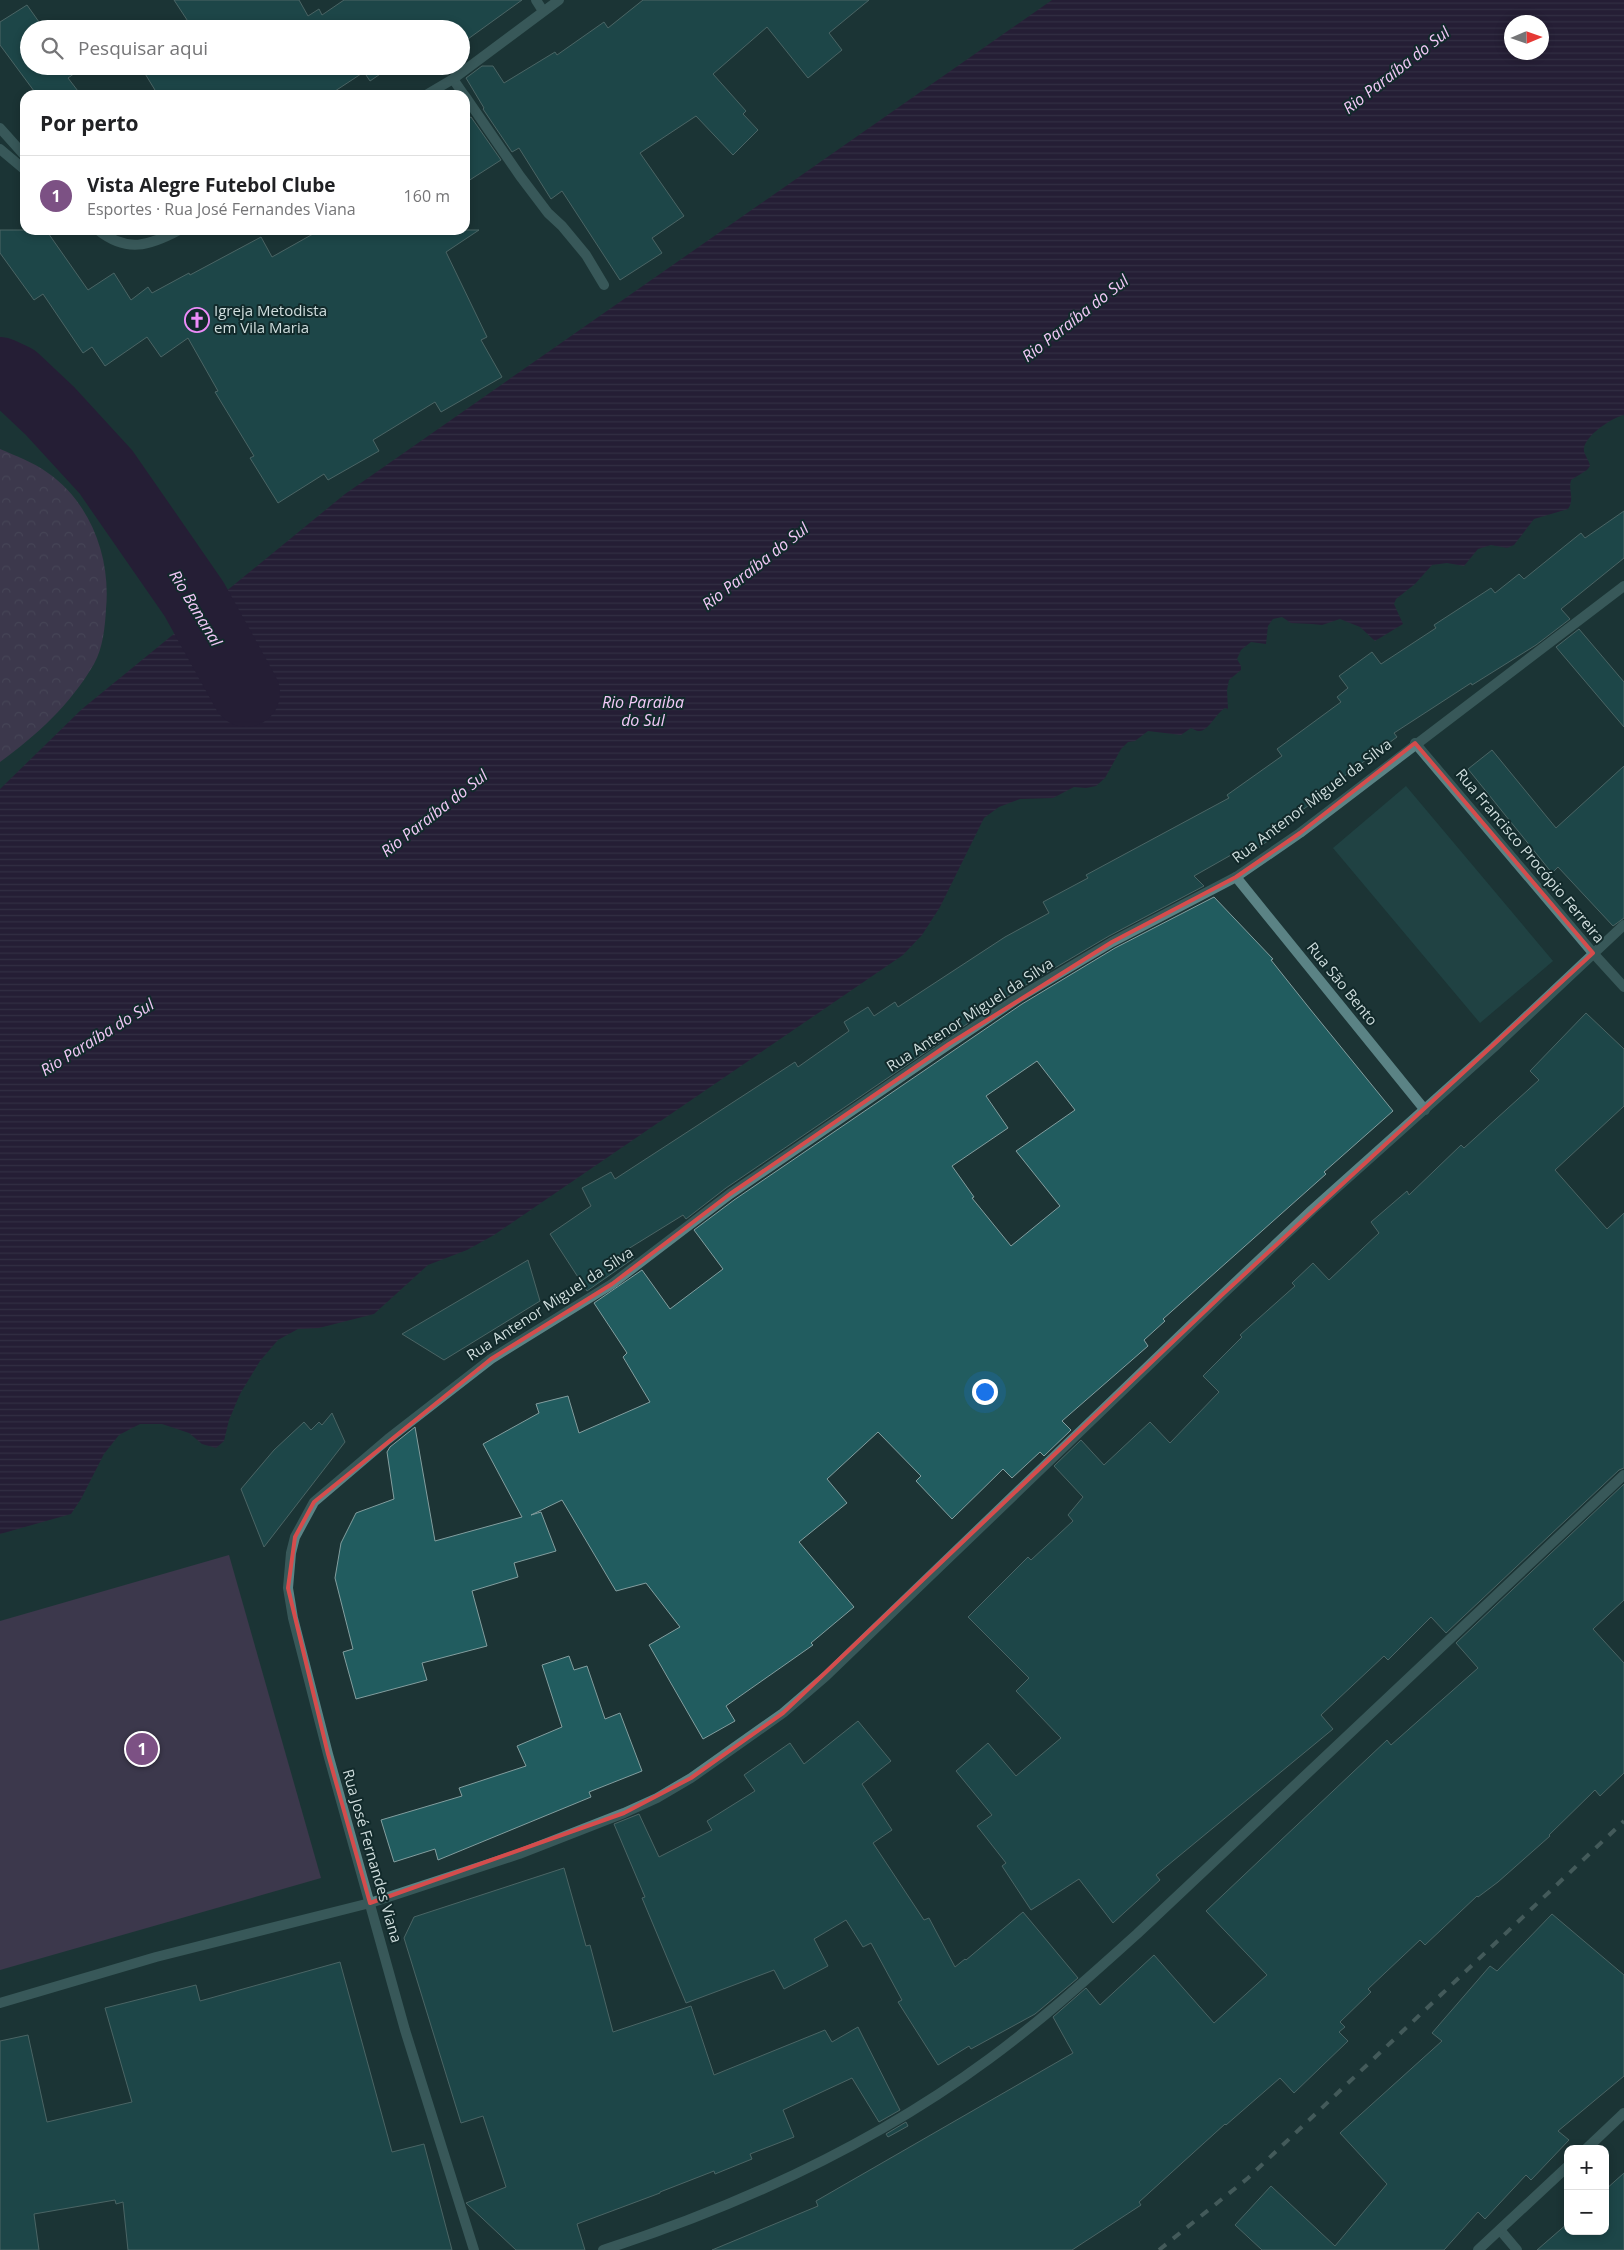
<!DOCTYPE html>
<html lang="pt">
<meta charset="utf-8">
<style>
:root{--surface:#fff;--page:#f2f2f2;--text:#202124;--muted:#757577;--line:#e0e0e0;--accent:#7c5184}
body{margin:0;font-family:"Open Sans",sans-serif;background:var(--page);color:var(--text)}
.controls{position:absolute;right:15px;bottom:15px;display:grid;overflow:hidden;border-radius:10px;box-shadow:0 2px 8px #0003}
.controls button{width:45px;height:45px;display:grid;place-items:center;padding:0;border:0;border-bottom:1px solid var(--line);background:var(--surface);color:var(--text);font:25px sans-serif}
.compass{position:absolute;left:1504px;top:15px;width:45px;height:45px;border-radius:50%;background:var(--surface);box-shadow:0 2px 8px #0003;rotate:88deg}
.you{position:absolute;left:984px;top:1391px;width:18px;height:18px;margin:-12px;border:4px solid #fff;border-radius:50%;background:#1a73e8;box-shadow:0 0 0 8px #1a73e833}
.badge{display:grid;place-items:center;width:32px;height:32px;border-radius:50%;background:var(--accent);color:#fff;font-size:16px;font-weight:700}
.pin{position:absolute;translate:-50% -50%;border:2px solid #fff;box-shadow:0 1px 5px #0006}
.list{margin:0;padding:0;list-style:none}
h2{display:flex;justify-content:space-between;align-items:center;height:65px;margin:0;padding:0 20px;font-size:21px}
h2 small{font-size:16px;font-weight:400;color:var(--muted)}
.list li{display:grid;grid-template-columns:32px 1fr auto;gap:15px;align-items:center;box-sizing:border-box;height:80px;padding:0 20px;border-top:1px solid var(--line)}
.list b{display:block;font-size:19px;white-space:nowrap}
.list p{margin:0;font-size:16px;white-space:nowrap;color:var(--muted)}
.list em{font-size:16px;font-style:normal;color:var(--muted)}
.icon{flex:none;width:28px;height:28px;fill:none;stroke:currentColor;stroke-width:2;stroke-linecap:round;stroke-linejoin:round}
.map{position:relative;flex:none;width:1624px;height:2250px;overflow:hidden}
.search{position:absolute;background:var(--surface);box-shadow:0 2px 8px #0003;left:20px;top:20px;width:450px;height:55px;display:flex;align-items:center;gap:12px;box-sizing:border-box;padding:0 18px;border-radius:28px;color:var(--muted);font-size:19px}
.panel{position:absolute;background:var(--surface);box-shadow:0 2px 8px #0003;left:20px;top:90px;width:450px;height:145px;border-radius:15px}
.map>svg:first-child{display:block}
.built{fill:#204243}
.forest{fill:url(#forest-crowns)}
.pitch{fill:#643c69}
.water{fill:url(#water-rules);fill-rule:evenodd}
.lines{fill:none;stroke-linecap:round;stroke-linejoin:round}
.river{stroke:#310336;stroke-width:68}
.building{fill:#215c5f;stroke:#839e9f;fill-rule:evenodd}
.minor{stroke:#5b8385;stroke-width:10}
.tertiary{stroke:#5b8385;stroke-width:10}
.rail{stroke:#748787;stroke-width:4;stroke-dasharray:9 9;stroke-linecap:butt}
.marked{fill:none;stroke:#d54c4c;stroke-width:4;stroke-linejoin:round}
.labels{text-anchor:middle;stroke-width:4;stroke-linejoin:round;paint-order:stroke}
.poi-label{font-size:15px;fill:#d0dede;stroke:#122a2b;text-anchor:start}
.street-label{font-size:15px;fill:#d0dede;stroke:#122a2b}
.water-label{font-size:16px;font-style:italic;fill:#f2c8f7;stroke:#122a2b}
</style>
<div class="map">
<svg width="1624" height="2250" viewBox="0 0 1624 2250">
<defs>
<pattern id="forest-crowns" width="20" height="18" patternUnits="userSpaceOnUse" patternTransform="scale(1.25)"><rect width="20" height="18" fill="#643c69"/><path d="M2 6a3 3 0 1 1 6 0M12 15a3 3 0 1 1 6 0" fill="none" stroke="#79587e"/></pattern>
<pattern id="water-rules" width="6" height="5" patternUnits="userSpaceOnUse" patternTransform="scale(1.25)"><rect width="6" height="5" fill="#310336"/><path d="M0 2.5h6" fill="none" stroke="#4e2753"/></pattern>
</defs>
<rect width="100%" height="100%" fill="#1c3435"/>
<!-- built -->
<polygon class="built" points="1406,786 1553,961 1480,1023 1333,848"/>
<!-- forest -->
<path class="forest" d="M0 449C16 456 33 462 48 473 91 503 111 558 106 609 105 627 103 648 94 664 70 705 37 735 0 762Z"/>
<!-- pitch -->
<polygon class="pitch" points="229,1555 321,1878 0,1970 0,1621"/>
<!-- water -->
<path class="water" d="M1052 0H1624V415C1613 417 1582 437 1584 451 1585 456 1589 460 1590 466L1587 470 1571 480C1568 491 1575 498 1568 509L1534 519 1514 545 1507 548 1491 545 1478 549 1464 566 1447 563 1432 565 1415 584 1396 599 1394 604 1403 624 1375 641 1360 627 1340 619 1322 625 1312 624 1291 623 1282 617 1273 619 1268 626 1266 644 1251 642 1241 650 1237 659 1241 666V670L1229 680 1227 690 1228 709 1225 708C1216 713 1208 732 1199 731 1196 731 1194 729 1191 728L1181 735 1148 731 1135 741 1128 742 1121 749 1105 778 1096 786 1086 788 1074 787 1053 798 1020 799 999 807 984 818 940 907 922 935 903 955 494 1235 467 1250 428 1265 374 1314 319 1328 298 1329 278 1340 260 1361 240 1394 229 1420 224 1441 216 1448 202 1444 189 1433 162 1424H140L119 1435 104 1454 81 1499 71 1514 0 1534V789L82 709 345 494ZM1512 22H1542V52H1512Z"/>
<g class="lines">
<!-- river -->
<polyline class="river" points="0,371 15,378 50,411 106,472 194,599 246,693"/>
</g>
<!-- building -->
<g class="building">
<polygon points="174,0 299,0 308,16 319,9 322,15 344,0 522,0 461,44 461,29 193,29"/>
<polygon points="643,0 869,0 829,33 842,50 808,78 767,27 713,74 746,111 743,114 758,130 733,155 696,116 640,153 684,216 652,238 662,253 620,280 562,191 551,199 519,148 512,152 483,109 484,108 466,78 482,66 493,66 504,83 555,52 557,55 604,22 608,28"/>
<polygon points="27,5 44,29 29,29 29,66 70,66 75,73 68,78 81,95 37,95 0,45 0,22"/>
<polygon points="153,66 392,66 370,81 364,72 329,95 158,95 144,72"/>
<polygon points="471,117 501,160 465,183 465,120"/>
<polygon points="0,230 46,230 88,290 114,273 131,300 148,287 152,293 189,273 190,275 261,237 272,257 320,230 479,230 446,252 487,337 481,340 502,377 441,412 435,402 373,440 379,451 328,480 324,474 278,503 250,458 254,456 215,392 218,391 188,338 161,357 147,337 105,366 92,347 83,353 43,294 34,300 0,253"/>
<polygon points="1624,511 1624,558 1561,609 1570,619 1536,645 1472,685 1471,683 1394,733 1397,737 1339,780 1341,782 1283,824 1285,828 1257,849 1254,842 1194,876 1204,886 1109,936 1014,992 726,1188 686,1219 683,1215 628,1249 634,1258 587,1291 550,1234 591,1206 582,1188 611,1172 615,1179 795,1062 798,1067 849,1031 844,1022 868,1007 874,1016 895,1002 898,1007 1005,937 1049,913 1043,902 1088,878 1086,875 1229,798 1227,795 1282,756 1277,749 1341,702 1337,697 1348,688 1339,676 1372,652 1381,664 1436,628 1434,625 1491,588 1495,593 1519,574 1524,579 1581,533 1585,538"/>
<polygon points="1579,629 1624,682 1624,727 1556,647"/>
<polygon points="1492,750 1556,828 1624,766 1624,918 1613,926 1558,867 1552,873 1468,769"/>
<path d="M1214 897 1273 959 1271 960 1310 1009 1393 1111 1324 1172 1326 1174 1163 1319 1165 1321 1144 1340 1148 1346 1062 1421 1071 1430 1044 1456 1040 1452 1012 1478 1003 1469 952 1519 916 1481 921 1476 878 1432 827 1479 847 1503 799 1542 854 1607 811 1643 813 1645 726 1706 735 1721 703 1739 649 1645 680 1627 646 1583 616 1591 562 1500 531 1515 541 1512 556 1551 514 1563 518 1577 472 1591 487 1646 422 1663 427 1680 356 1699 343 1652 353 1649 335 1578 341 1543 356 1513 394 1499 387 1452 390 1447 415 1427 435 1541 522 1517 483 1444 539 1413 536 1404 568 1396 579 1433 650 1402 623 1357 627 1353 594 1303 642 1270 670 1309 723 1269 694 1230 734 1200 1022 1004 1115 948ZM1037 1061 1075 1110 1016 1151 1060 1206 1011 1246 972 1198 974 1197 952 1166 1008 1128 986 1096Z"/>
<polygon points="1586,1013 1624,1049 1624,1106 1555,1170 1607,1229 1624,1213 1624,1468 1619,1470 1446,1633 1431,1617 1388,1660 1384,1656 1321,1715 1333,1729 1156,1875 1160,1880 1113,1923 1079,1879 1031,1910 1002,1866 1006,1863 977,1826 992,1815 956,1771 988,1743 1016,1776 1061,1738 1016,1691 1029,1678 968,1617 1028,1557 1031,1560 1073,1521 1068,1515 1083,1497 1054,1466 1081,1440 1104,1465 1150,1422 1170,1443 1219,1392 1203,1376 1242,1337 1240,1335 1295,1286 1292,1283 1313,1263 1329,1280 1379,1233 1371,1222 1407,1191 1409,1195 1461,1145 1464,1148 1539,1080 1530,1071"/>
<polygon points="528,1260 540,1301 444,1360 402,1334"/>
<polygon points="332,1413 345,1442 264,1547 241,1489 274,1450 304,1422 311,1430 319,1422 322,1425"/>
<polygon points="1624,1484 1624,1600 1593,1629 1624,1663 1624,1773 1600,1796 1595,1790 1549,1835 1550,1836 1498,1882 1478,1897 1477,1896 1425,1945 1420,1940 1368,1989 1371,1992 1340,2022 1345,2027 1339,2032 1348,2041 1294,2093 1280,2078 1226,2125 1225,2124 1139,2202 1141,2205 1072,2250 712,2250 818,2206 816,2201 1073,2053 1053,2017 1086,1988 1100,2005 1154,1955 1214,2023 1267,1975 1206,1911 1387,1740 1391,1745 1478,1668 1456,1643"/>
<polygon points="569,1656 574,1670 587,1666 605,1719 620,1713 642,1771 589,1792 591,1797 438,1860 435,1849 394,1862 381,1820 462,1796 459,1788 526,1766 517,1746 562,1727 542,1665"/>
<polygon points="858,1721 891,1761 862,1784 892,1830 873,1843 924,1920 929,1918 955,1967 965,1959 966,1960 1023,1912 1078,1978 1035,2014 971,2049 969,2046 938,2065 898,2002 902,2000 871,1943 863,1947 846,1920 814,1939 828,1966 784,1989 774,1970 686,2003 642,1898 645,1897 614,1824 639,1814 659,1857 712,1830 707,1821 755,1791 744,1775 790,1743 804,1764"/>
<polygon points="564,1868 586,1946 590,1945 613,2032 691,2006 714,2075 825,2030 832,2042 858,2027 900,2110 879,2122 852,2078 783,2110 794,2137 750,2154 752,2159 715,2174 714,2171 660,2192 660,2193 577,2224 585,2250 516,2250 466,2203 506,2187 483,2116 461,2123 404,1938 414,1917"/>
<polygon points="1552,1914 1624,1975 1624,2076 1558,2131 1569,2140 1531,2180 1526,2175 1485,2219 1478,2212 1444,2250 1262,2250 1235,2225 1271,2186 1335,2246 1387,2184 1340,2133 1442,2041 1432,2033 1490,1966 1497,1971"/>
<polygon points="340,1962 392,2152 424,2144 452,2250 128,2250 123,2202 116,2204 115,2200 34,2214 39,2250 0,2250 0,2041 28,2035 47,2122 132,2102 105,2008 196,1985 200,2001"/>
<polygon points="906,2122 908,2126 888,2137 886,2134"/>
<polygon points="1624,2173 1624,2250 1537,2250 1568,2223 1568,2231 1605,2231 1605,2190"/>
</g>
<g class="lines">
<!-- minor -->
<g class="minor">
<polyline points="536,0 543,11"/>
<polyline points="453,79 464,95"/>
<polyline points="426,95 453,79 559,0"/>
<polyline points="465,96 520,176 548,213 562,226 586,255 604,285"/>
<polyline points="0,128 25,156"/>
<polyline points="0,149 25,170"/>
<path d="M98 230C127 253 149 246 179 230"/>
<polyline points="1415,743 1593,953 1624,987"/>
<polyline points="1236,877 1425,1110"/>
<polyline points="0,2003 156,1957 370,1903 519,1854 624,1813 657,1798 691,1778 783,1713 826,1676 1223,1294 1312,1210 1494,1047 1624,925"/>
<polyline points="1500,2230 1517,2250"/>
<polyline points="474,2250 405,2030 328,1754 293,1618 288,1588 291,1553 295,1537 314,1502 388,1439 491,1359 612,1284 730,1194 949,1044 1018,998 1112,942 1236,877 1300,833 1624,586"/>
<path d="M603 2250C739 2206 874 2144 989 2059 1041 2021 1089 1977 1137 1934L1624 1475"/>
</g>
<!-- tertiary -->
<g class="tertiary">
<polyline points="1586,2149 1624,2113"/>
<polyline points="1478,2250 1568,2166"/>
</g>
<!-- rail -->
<polyline class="rail" points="1159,2250 1248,2178 1624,1821"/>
</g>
<!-- marked area -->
<path d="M0 0H1624V2250H0ZM1415 743 1593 953 1223 1294 783 1713 691 1778 624 1813 370 1903 328 1754 288 1588 295 1537 314 1502 491 1359 612 1284 730 1194 949 1044 1112 942 1236 877 1300 833Z" fill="#1c3435" fill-opacity=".55" fill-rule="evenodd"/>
<path class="marked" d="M1415 743 1593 953 1223 1294 783 1713 691 1778 624 1813 370 1903 328 1754 288 1588 295 1537 314 1502 491 1359 612 1284 730 1194 949 1044 1112 942 1236 877 1300 833Z"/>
<!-- icons -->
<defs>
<symbol id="church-ring" viewBox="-11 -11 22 22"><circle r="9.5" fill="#122a2b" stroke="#ed8cf9" stroke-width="1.5"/><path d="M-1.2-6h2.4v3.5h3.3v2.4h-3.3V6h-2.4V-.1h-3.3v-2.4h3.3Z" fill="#ed8cf9"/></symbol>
</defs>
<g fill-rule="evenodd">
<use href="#church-ring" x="183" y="306" width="28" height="28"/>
</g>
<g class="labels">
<!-- poi labels -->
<g class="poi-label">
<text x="214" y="316">Igreja Metodista<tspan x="214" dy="17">em Vila Maria</tspan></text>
</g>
<!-- street labels -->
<g class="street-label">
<text transform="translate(1312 801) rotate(-37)" y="5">Rua Antenor Miguel da Silva</text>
<text transform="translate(1530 856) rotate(50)" y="5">Rua Francisco Procópio Ferreira</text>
<text transform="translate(1342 984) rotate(51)" y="5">Rua São Bento</text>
<text transform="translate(970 1015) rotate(-33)" y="5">Rua Antenor Miguel da Silva</text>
<text transform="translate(550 1304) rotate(-33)" y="5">Rua Antenor Miguel da Silva</text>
<text transform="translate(372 1856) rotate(74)" y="5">Rua José Fernandes Viana</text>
</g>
<!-- water labels -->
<g class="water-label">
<text transform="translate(1396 70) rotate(-38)" y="6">Rio Paraíba do Sul</text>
<text transform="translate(1075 318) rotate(-38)" y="6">Rio Paraíba do Sul</text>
<text transform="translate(755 566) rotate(-38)" y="6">Rio Paraíba do Sul</text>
<text transform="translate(196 608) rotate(59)" y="6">Rio Bananal</text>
<text x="643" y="708">Rio Paraiba<tspan x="643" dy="18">do Sul</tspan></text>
<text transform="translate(434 813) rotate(-38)" y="6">Rio Paraíba do Sul</text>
<text transform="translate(97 1037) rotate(-32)" y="6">Rio Paraíba do Sul</text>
</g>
</g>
</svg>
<div class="controls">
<button>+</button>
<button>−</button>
</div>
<svg class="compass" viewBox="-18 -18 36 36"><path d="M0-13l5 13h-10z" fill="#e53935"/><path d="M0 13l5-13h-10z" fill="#757577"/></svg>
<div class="you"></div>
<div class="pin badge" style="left:142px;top:1749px">1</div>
<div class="search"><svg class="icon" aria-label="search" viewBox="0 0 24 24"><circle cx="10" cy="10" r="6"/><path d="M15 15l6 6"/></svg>Pesquisar aqui</div>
<section class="panel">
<h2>Por perto<small></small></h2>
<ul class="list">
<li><span class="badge">1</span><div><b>Vista Alegre Futebol Clube</b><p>Esportes · Rua José Fernandes Viana</p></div><em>160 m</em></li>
</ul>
</section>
</div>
